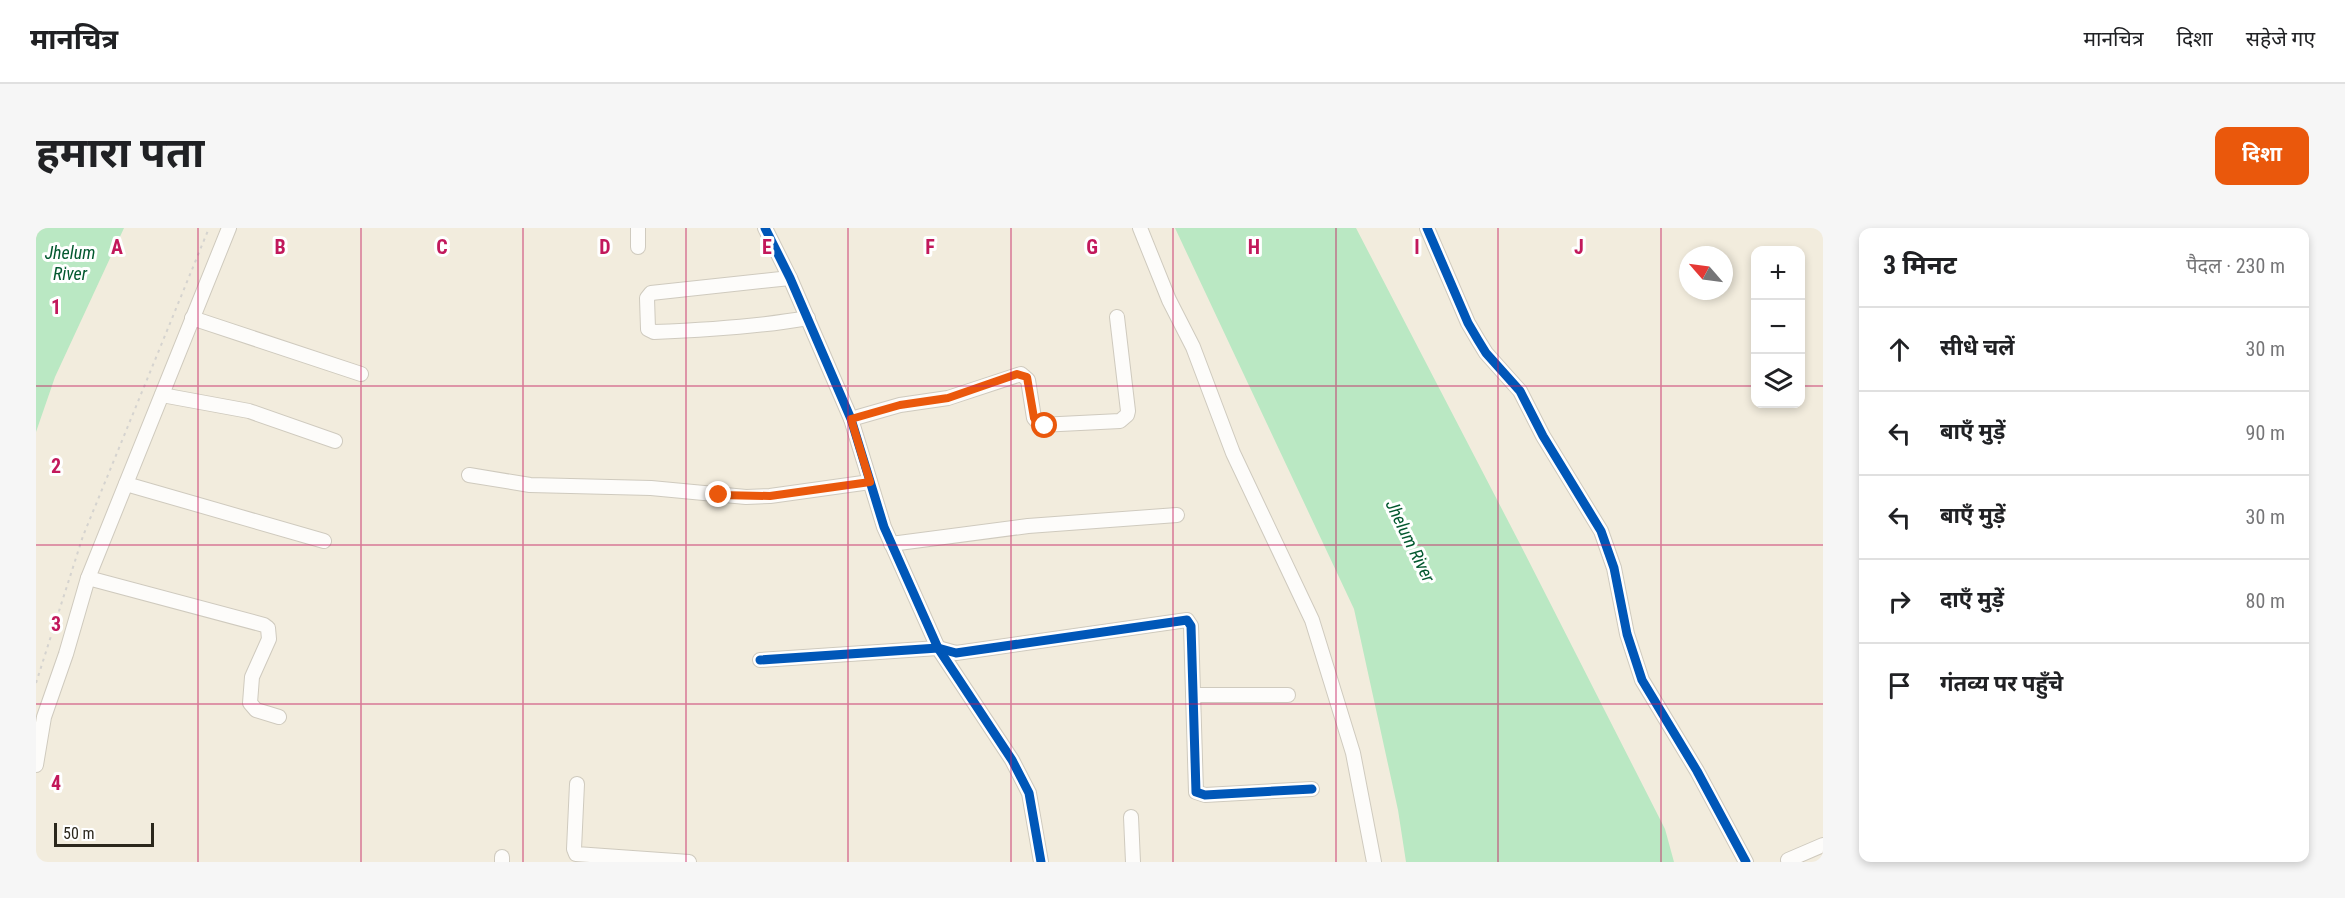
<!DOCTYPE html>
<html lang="hi">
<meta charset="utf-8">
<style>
:root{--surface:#fff;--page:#f6f6f6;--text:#202124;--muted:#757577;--line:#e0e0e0;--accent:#ea580c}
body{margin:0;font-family:"Roboto Condensed","Noto Sans Devanagari",sans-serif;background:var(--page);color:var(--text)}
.controls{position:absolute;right:18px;top:18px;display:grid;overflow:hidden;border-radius:12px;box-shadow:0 3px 9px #0003}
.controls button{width:54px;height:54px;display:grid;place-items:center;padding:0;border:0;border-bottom:2px solid var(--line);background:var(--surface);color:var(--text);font:30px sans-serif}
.compass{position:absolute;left:1643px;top:18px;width:54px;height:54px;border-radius:50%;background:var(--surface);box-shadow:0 3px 9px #0003;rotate:298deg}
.scale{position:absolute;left:18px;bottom:15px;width:100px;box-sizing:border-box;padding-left:6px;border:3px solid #2b271c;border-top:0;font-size:16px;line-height:21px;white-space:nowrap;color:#2b271c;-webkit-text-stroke:4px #fff;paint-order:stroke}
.stop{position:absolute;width:18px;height:18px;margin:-14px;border:4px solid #ea580c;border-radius:50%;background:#fff}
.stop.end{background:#ea580c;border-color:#fff;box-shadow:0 2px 6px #0008}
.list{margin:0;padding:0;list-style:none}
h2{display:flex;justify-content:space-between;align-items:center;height:78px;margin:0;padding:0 24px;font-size:26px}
h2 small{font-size:20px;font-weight:400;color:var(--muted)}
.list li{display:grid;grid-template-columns:39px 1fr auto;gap:18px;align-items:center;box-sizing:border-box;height:84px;padding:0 24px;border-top:2px solid var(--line)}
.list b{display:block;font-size:22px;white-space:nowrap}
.list em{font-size:20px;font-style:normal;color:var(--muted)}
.icon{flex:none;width:33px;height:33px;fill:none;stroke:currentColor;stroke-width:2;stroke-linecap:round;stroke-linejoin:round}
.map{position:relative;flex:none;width:1787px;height:634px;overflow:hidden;border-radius:12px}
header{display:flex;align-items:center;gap:36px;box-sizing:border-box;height:84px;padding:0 30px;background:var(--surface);border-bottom:2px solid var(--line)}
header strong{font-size:28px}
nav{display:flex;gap:33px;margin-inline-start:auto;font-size:21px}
.intro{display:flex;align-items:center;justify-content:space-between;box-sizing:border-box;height:144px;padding:0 36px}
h1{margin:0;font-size:42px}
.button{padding:15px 27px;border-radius:12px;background:var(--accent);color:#fff;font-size:21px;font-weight:700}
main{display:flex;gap:36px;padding:0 36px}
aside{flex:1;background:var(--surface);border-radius:12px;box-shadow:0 3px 9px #0003}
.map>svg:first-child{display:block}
.water{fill:#bae8c3}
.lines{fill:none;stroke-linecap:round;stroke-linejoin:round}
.minor-casing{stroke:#cfcabe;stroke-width:16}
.path{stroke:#d5d3cf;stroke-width:2;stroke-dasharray:3 4.5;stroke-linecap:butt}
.minor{stroke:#fdfcfa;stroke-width:14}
.cycleway-casing{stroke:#fff;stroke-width:13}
.cycleway{stroke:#0057b8;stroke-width:9}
.route{stroke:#ea580c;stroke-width:8}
.grid{fill:none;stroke:#c2185b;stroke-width:1.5;stroke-opacity:0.55}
.labels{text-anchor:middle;stroke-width:6;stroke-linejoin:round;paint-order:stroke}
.water-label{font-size:18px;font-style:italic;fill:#03582f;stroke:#fff}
.grid-label{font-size:20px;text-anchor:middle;font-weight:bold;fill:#c2185b;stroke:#fff;stroke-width:6;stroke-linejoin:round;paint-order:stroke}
</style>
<header>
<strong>मानचित्र</strong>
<nav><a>मानचित्र</a><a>दिशा</a><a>सहेजे गए</a></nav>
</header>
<div class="intro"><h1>हमारा पता</h1><a class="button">दिशा</a></div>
<main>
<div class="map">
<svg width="1787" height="634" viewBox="0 0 1787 634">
<rect width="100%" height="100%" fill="#f2ecdd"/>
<!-- water -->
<g class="water">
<polygon points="0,0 88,0 19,149 0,204"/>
<polygon points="1139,0 1320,0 1483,314 1629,601 1638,634 1370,634 1362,582 1318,381"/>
</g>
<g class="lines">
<defs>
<g id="minor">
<polyline points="729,0 754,50 815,191 848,299 902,420 976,532 993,565 1005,634"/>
<polyline points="1104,0 1133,72 1157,119 1197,225 1276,392 1317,525 1338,634"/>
<polyline points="1391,0 1432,95 1442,112 1450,125 1484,163 1507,208 1565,303 1578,340 1591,406 1606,452 1661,543 1710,634"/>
<polyline points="602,19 602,0"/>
<path d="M754 50 615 65 611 70 612 101 618 104C670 102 721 99 772 90"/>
<polyline points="156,90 325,146"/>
<polyline points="126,167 213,183 299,213"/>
<polyline points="815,191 864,177 912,170 985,146 992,152 998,190 1004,197 1084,193 1091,187 1092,183 1081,89"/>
<polyline points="433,247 494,257 615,260 710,269 734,268 834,254"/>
<polyline points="90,256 288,313"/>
<polyline points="855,316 992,298 1141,287"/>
<polyline points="52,350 228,397 232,400 233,411 216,449 214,475 220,482 243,489"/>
<polyline points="724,432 902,420 920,425 1151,392 1155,398 1160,564 1169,567 1276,561"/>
<polyline points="1157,467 1252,467"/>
<polyline points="0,537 8,489 30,426 52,350 193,0"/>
<polyline points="541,556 538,621 540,626 653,634"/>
<polyline points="1095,589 1097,634"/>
<polyline points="1752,632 1787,617"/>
<polyline points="466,634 466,629"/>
</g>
</defs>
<!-- minor casing -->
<use href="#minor" class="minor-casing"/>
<!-- path -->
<polyline class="path" points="0,455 47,308 173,0"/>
<!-- minor -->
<use href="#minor" class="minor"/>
<defs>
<g id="cycleway">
<polyline points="729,0 754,50 815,191 848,299 902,420 976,532 993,565 1005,634"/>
<polyline points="1391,0 1432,95 1442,112 1450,125 1484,163 1507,208 1565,303 1578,340 1591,406 1606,452 1661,543 1710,634"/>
<polyline points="724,432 902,420 920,425 1151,392 1155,398 1160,564 1169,567 1276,561"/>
</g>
</defs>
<!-- cycleway casing -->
<use href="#cycleway" class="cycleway-casing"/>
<!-- cycleway -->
<use href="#cycleway" class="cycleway"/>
</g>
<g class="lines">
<!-- route -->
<polyline class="route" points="683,267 734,268 834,254 815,191 864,177 912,170 981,146 991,149 998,190 1001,195 1009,198"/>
</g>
<!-- grid -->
<path class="grid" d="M162 0V634M325 0V634M487 0V634M650 0V634M812 0V634M975 0V634M1137 0V634M1300 0V634M1462 0V634M1625 0V634M0 158H1720M1764 158H1787M0 317H1787M0 476H1787"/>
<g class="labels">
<!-- water labels -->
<g class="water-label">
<text x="34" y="31">Jhelum<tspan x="34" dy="21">River</tspan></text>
<text transform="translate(1374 313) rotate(64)" y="6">Jhelum River</text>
</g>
</g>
<g class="grid-label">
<text x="81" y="26">A</text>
<text x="244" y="26">B</text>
<text x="406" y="26">C</text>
<text x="569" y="26">D</text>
<text x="731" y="26">E</text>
<text x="894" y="26">F</text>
<text x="1056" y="26">G</text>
<text x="1218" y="26">H</text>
<text x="1381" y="26">I</text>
<text x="1543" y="26">J</text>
<text x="20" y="86">1</text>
<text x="20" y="245">2</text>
<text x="20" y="403">3</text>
<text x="20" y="562">4</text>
</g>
</svg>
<div class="controls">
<button>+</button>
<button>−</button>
<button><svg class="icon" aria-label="layers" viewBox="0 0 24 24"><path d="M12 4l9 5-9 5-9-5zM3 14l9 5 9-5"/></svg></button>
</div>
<svg class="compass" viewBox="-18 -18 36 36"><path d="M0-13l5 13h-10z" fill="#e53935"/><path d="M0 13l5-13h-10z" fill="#757577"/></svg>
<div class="scale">50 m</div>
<div class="stop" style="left:1009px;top:198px"></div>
<div class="stop end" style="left:683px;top:267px"></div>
</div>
<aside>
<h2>3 मिनट<small>पैदल · 230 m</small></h2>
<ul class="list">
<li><svg class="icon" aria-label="ahead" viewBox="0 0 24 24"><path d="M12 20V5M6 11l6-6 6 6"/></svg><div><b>सीधे चलें</b></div><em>30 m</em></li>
<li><svg class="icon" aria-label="left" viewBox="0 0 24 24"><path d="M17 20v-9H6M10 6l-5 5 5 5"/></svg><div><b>बाएँ मुड़ें</b></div><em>90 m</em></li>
<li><svg class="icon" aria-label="left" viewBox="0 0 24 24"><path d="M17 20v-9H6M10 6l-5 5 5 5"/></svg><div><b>बाएँ मुड़ें</b></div><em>30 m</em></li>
<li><svg class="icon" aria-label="right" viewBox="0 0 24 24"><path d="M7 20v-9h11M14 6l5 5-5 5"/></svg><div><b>दाएँ मुड़ें</b></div><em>80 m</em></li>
<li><svg class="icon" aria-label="arrive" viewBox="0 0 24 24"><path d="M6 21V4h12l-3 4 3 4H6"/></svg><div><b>गंतव्य पर पहुँचे</b></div></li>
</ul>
</aside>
</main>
